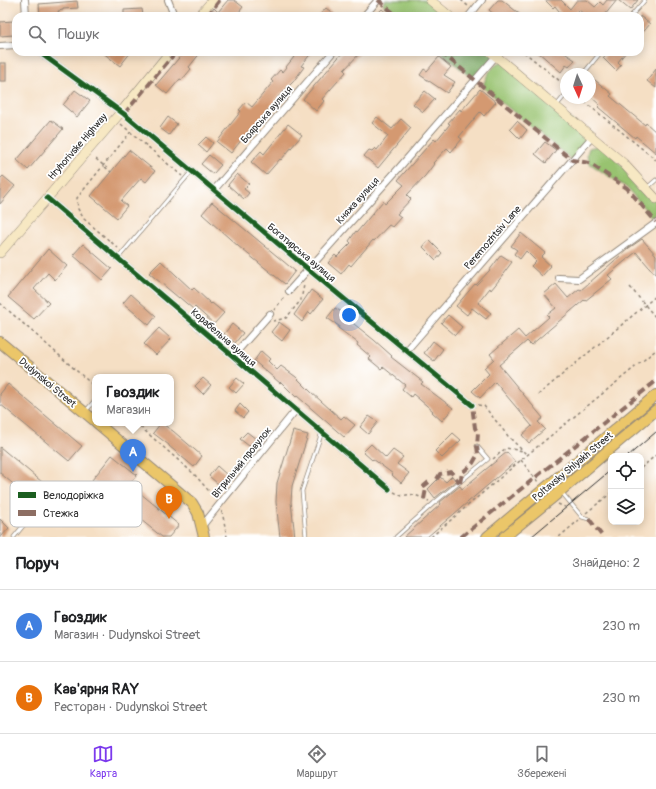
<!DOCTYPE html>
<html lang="uk">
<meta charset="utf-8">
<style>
:root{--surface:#fff;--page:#f6f6f6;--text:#202124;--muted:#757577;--line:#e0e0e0;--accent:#7c3aed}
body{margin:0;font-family:Pangolin,sans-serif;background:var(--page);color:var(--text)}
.controls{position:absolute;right:12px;bottom:12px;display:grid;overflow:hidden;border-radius:8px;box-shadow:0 2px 10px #0003}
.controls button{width:36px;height:36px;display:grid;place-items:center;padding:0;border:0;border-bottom:1px solid var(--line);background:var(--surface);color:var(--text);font:20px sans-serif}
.compass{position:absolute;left:560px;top:68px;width:36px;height:36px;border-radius:50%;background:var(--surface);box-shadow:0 2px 10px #0003;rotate:176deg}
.you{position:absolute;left:349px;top:315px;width:14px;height:14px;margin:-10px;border:3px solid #fff;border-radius:50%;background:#1a73e8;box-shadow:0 0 0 6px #1a73e833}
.badge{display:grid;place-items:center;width:26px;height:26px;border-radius:50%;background:var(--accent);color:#fff;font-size:13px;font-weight:700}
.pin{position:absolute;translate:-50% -33px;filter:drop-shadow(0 1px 2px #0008)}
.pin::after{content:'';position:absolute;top:21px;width:14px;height:12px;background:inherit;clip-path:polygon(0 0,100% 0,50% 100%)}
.popup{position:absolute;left:92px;top:374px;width:82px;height:52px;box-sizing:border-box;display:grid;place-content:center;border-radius:8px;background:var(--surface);filter:drop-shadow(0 1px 3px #0005);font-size:13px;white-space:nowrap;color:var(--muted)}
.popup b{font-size:15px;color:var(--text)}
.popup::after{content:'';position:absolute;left:50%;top:100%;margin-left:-8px;border:8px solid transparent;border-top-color:var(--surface)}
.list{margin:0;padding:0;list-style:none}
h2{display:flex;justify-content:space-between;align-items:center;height:52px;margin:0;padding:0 16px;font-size:17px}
h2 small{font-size:13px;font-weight:400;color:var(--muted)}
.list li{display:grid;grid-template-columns:26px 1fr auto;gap:12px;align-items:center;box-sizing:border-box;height:72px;padding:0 16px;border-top:1px solid var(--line)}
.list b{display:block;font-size:15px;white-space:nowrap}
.list p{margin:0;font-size:13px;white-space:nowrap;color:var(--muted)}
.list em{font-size:13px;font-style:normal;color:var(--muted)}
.icon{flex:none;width:22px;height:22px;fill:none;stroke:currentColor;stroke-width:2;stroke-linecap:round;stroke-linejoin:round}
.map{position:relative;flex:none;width:656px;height:537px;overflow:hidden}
.search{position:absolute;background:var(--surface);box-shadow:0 2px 10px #0003;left:12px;right:12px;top:12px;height:44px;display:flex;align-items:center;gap:10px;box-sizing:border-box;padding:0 14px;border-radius:12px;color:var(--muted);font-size:15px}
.sheet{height:196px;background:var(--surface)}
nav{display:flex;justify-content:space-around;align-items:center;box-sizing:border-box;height:56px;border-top:1px solid var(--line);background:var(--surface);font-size:11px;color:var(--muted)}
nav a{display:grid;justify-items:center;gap:2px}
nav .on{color:var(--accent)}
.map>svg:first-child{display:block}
.green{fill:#98c370;stroke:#62774e}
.forest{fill:#7aa962;stroke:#526a46}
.building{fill:#d49971}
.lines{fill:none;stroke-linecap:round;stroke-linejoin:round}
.lane-casing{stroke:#908578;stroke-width:4.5}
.street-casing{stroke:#908578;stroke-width:8}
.secondary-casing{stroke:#908578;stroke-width:10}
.primary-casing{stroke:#908578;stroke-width:12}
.path{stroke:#908578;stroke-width:1.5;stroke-dasharray:3 3;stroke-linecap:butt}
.lane{stroke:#fff;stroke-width:3}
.street{stroke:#fff;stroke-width:6}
.secondary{stroke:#f7e8c3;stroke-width:9}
.primary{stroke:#ebc669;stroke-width:10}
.tram{stroke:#2b2b2b;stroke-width:1}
.quiet{stroke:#8d6e63;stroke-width:4;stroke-dasharray:8 4;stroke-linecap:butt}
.cycleway-casing{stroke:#fff;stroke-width:8}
.cycleway{stroke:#1b5e20;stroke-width:5}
.labels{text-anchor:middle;stroke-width:3.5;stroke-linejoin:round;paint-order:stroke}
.street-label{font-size:10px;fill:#2b2b2b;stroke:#fff}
.key{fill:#fff;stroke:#bfbfbf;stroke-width:1}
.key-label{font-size:11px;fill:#2b2b2b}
</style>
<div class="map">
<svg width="656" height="537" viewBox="0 0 656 537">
<rect width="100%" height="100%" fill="#fff"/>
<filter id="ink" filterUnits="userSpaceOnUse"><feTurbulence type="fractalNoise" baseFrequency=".025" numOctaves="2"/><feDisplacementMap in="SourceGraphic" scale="8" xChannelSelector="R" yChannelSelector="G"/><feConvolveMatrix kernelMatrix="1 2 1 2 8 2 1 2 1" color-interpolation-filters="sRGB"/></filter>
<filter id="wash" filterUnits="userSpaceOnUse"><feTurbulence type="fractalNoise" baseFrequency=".012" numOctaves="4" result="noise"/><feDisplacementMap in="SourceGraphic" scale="16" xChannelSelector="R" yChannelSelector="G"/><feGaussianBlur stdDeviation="0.9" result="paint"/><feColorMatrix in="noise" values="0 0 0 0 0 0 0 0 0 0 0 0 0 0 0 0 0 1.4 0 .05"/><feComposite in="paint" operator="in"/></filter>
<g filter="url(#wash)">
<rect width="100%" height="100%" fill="#f5dfc4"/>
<!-- green -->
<g class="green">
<polygon points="385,0 430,0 449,16 397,16 383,4"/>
<path d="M502 61 584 131 586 143 572 160 483 87C486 75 491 67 502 61Z"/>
<polygon points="601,145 656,199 656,222 627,188 589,163 587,154 589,148"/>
</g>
<!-- forest -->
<polygon class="forest" points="441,52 491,52 496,56 475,81"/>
<g id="blocks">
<!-- building -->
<g class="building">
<polygon points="228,0 234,0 243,7 236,16 208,16 214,8 218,12"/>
<polygon points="498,0 502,0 522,16 496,16 489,10"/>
<polygon points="545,0 561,0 570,9 577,0 587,0 595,7 600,2 603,5 607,0 617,0 604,16 586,16 579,10 575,14 577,16 563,16 555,6 553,8"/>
<polygon points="618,0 638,0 630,10"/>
<polygon points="77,1 78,8 63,9 63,10 58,11 59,14 40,16 39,4"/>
<polygon points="326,8 336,16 319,16"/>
<polygon points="142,9 143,16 124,16 124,10"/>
<polygon points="382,9 390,16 375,16"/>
<polygon points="640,16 650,24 640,36"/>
<polygon points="13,21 14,35 0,36 0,22"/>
<polygon points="102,52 131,52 120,66"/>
<polygon points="184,52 201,52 189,67 191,69 182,80 180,79 167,94 156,85"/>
<polygon points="298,52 312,52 301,66 304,67 293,82 278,97 257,123 256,122 231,153 217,142 241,111 239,110 246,102 252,107 273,82 271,80 280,70 282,72"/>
<polygon points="343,52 361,52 344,70 346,72 322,99 324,101 316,111 303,99"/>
<polygon points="538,52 563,52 575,60 569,67 566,65 561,72"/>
<polygon points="608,52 626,52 618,62 621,65 616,71 603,58"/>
<polygon points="439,57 451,67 444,75 455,82 447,93 420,75 424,69 427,71"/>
<rect x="0" y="63" width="6" height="18"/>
<polygon points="656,69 656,88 647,81"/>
<polygon points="590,76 612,94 610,96 645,125 646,123 656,132 656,153 636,136 635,138 598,107 600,105 590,96"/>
<polygon points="480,89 496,102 484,116 480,112 459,137 462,139 451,152 447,148 433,163 434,164 425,176 407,195 411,199 397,214 401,217 392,227 389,225 374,241 373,240 351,266 349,264 341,274 328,263 335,255 337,257 351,243 349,241 356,231 357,232 383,201 385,204 404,185 398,180 434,139 436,141 450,124 448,123 460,109 461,111"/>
<polygon points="75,90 90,101 77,117 63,105"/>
<polygon points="425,91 435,99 423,112 413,104"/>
<polygon points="168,117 177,124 169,135 160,128"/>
<polygon points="377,117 392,129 401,119 411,128 378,168 364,156 369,150 372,151 375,148 377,150 388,136 372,123"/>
<polygon points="51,120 63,129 28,170 17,160"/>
<polygon points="517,121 527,130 520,139 510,129"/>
<polygon points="288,124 302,135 281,160 280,159 266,175 251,162 261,151 264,154"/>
<polygon points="206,137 213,143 206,152 198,145"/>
<polygon points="545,142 556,150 546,163 535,154"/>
<polygon points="129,150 155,171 146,182 141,178 121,201 127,206 117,218 91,196"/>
<polygon points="209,155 221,165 213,174 201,164"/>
<polygon points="237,174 249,184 244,189 249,193 244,199 228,185"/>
<polygon points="3,176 15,186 0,204 0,179"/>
<polygon points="212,202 295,271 285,284 238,246 202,214"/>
<polygon points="521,233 545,253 541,257 551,266 542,276 531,266 536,261 526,251 520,259 514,254 517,250 511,246"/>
<polygon points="642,239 656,255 656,275 636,252 608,275 612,279 585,301 584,300 531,345 527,341 499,365 543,418 538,422 545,429 529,443 522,435 532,426 495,382 480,398 472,391 489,374 484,368 494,359 490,354 518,330 525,338 549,317 547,315 556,308 544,294 556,284 568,298 579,289 581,290 629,248"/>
<polygon points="429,240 442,253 436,260 423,247"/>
<polygon points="83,244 112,269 102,280 73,255"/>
<polygon points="48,249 67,266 55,280 48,273 34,289 49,303 34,319 8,297"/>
<polygon points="501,255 512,262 503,274 504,274 491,290 490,288 478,303 491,313 486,319 472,308 467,315 456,306 475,284 476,285 489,271"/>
<polygon points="161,261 192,290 194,288 211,304 212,303 224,313 214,324 195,307 193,309 179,297 179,298 149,273"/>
<polygon points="311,290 323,299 311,314 309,312 302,322 294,315"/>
<polygon points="131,294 156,316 149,325 123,303"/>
<polygon points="335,308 345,314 344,316 374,340 392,356 391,357 423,382 421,384 453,408 442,421 432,412 433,411 413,394 411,397 402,389 405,385 383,367 381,369 369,359 371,357 357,345 358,343 338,328 339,326 327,318"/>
<polygon points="448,315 462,327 455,335 441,323"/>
<polygon points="279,322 290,330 282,341 271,332"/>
<polygon points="232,324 243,333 235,343 224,334"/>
<polygon points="159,328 171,339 156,355 144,344"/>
<polygon points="433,341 443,349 434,361 424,353"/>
<polygon points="261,351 270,359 268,361 277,370 281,366 296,377 311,392 341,419 344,416 355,425 344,437 297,396 296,397 281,382 280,383 254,361"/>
<polygon points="203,378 211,385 203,394 195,386"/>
<polygon points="237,378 244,384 236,393 229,387"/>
<polygon points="8,384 82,446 69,461 0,404 0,394"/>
<polygon points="240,404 248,412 243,418 235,411"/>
<polygon points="369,416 378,422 368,434 360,427"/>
<polygon points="161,423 173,431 202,456 194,467 169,446 169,445 153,433"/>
<polygon points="293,431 308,435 292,486 291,502 295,537 280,537 276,502 277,483"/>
<polygon points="247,432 256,439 249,446 240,439"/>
<polygon points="453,433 461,440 442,458 435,451"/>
<polygon points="371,444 386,458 393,450 403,457 397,464 409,473 401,483 392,475 393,474 373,459 372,460 363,452"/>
<polygon points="0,447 48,487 35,502 0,473"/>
<polygon points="507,452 515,462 427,537 404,537 441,504 440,502 460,486 462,489"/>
<polygon points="112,455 137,475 129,484 179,525 169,537 162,537 92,480"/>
<polygon points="217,466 227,475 218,484 209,476"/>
<polygon points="452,476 456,481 435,498 428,489 440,477 446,482"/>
<polygon points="0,519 9,528 1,537 0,537"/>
</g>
</g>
</g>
<g filter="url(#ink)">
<use href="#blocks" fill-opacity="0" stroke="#908578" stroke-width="1"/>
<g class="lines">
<defs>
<g id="lane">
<polyline points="631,16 645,0"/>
<polyline points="583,74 601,52"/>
<polyline points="557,105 566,94"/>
<polyline points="648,187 656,180"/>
<polyline points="118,258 191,172"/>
<polyline points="86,411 95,400"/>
<polyline points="554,483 582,517 589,519"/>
<polyline points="14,537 49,494"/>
<polyline points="306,537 302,491 322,432"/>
<polyline points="396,537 434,503 488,459 477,446"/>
</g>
<g id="street">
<polyline points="25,0 26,16"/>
<polyline points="168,0 173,13 176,16"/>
<polyline points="364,16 378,0"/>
<polyline points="469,16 482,0"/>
<polyline points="0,46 16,45"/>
<polyline points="39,52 124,114 308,269 472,405"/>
<polyline points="214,190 333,52"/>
<polyline points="47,198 389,489"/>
<polyline points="559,278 579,279 656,223"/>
<polyline points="289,291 399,168 496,56"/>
<polyline points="407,350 592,137"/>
<polyline points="233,356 270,314"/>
<polyline points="202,526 295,411"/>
</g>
<g id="secondary">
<polyline points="430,0 449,16"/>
<polyline points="199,16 213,0"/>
<polyline points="491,52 623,163 656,199"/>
<polyline points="0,253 121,112 170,52"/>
</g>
<g id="primary">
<polyline points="0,342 95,421"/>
<polyline points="97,423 192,503 198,513 204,537"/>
<polyline points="487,537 656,395"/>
<polyline points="504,537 552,498 656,410"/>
</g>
</defs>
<!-- lane casing -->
<use href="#lane" class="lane-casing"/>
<!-- street casing -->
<use href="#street" class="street-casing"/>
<!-- secondary casing -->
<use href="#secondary" class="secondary-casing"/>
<!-- primary casing -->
<use href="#primary" class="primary-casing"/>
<!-- path -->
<g class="path">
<polyline points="461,0 468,6"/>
<polyline points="524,52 566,86"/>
<polyline points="580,98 656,160"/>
<polyline points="121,124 182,176"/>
<polyline points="96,159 111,172"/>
<polyline points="118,248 84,219 78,209 77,198 133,129"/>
<polyline points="630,287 656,318"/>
<polyline points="0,303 95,387"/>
<polyline points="274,310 285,296"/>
<polyline points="273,321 286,318 301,300 304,285"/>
<polyline points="538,395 656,296"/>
<polyline points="478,405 484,406 508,436 527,455"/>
<polyline points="136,423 194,474 215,498"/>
<polyline points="493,459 506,448 523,451"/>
<polyline points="521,460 538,482"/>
<polyline points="641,468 656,455"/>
<path d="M394 492 402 496C415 492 418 497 429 501"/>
<polyline points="558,504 567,508"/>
<polyline points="222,511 227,537"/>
<polyline points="586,513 611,493"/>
<polyline points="431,537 521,460 656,350"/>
<polyline points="559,537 579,520"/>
</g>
<!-- lane -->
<use href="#lane" class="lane"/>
<!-- street -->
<use href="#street" class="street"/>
<!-- secondary -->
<use href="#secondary" class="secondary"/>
<!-- primary -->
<use href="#primary" class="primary"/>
<!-- tram -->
<g class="tram">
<polyline points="628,456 656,432"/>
<polyline points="531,537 611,470"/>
</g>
<!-- quiet -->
<g class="quiet">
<polyline points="378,0 397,16"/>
<polyline points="207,16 220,0"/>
<polyline points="441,52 572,160 589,163 627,188 656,222"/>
<polyline points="124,114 176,52"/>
<polyline points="437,479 440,474 451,472 460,483"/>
<polyline points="460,483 462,473 473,463 478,454 477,446 478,433 475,428 472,405"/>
<polyline points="424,499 426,489 424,486 429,482"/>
<polyline points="589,519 603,537"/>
<polyline points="461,537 656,381"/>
</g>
<defs>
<g id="cycleway">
<polyline points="39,52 124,114 308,269 472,405"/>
<polyline points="47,198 389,489"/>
</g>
</defs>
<!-- cycleway casing -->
<use href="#cycleway" class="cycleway-casing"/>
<!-- cycleway -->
<use href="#cycleway" class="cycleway"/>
</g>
</g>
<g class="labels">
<!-- street labels -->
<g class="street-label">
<text transform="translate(266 114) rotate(-49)" y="4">Боярська вулиця</text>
<text transform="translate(77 146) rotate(-49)" y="4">Hryhorivske Highway</text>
<text transform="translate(357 200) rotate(-48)" y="4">Княжа вулиця</text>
<text transform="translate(492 237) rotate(-49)" y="4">Peremozhtsiv Lane</text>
<text transform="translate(302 252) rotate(40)" y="4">Богатирська вулиця</text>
<text transform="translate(224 337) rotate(41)" y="4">Корабельна вулиця</text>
<text transform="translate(48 382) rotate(40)" y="4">Dudynskoi Street</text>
<text transform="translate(241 462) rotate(-51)" y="4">Вітрильний провулок</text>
<text transform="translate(572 466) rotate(-40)" y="4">Poltavsky Shlyakh Street</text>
</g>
</g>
<!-- legend -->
<rect x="10" y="481" width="132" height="46" rx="6" class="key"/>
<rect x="18" y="492" width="18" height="6" fill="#1b5e20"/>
<rect x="18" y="510" width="18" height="6" fill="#8d6e63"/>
<g class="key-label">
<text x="43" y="499">Велодоріжка</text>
<text x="43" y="517">Стежка</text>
</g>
</svg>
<div class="controls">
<button><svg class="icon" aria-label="locate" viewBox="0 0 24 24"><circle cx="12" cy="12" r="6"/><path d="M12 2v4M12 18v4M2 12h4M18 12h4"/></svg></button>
<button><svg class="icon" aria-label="layers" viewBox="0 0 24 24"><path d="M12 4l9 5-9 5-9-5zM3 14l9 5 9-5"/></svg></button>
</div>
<svg class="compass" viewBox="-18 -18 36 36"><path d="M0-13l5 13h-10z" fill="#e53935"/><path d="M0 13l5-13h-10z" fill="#757577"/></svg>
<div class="you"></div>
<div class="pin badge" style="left:133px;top:472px;background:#3f7fe0">A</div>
<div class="popup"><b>Гвоздик</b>Магазин</div>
<div class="pin badge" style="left:169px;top:519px;background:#e8710a">B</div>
<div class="search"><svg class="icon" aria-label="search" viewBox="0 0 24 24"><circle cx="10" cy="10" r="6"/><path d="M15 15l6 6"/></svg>Пошук</div>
</div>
<section class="sheet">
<h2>Поруч<small>Знайдено: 2</small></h2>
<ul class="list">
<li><span class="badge" style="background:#3f7fe0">A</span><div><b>Гвоздик</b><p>Магазин · Dudynskoi Street</p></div><em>230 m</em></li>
<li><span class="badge" style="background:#e8710a">B</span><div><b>Кав'ярня RAY</b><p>Ресторан · Dudynskoi Street</p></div><em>230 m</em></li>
</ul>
</section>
<nav>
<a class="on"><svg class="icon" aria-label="map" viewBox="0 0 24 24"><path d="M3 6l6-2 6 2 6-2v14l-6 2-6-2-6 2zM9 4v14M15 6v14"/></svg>Карта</a>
<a><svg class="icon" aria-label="directions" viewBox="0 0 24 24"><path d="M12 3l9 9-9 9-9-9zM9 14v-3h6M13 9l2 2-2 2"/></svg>Маршрут</a>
<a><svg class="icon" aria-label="saved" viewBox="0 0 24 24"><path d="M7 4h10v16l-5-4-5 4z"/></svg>Збережені</a>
</nav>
